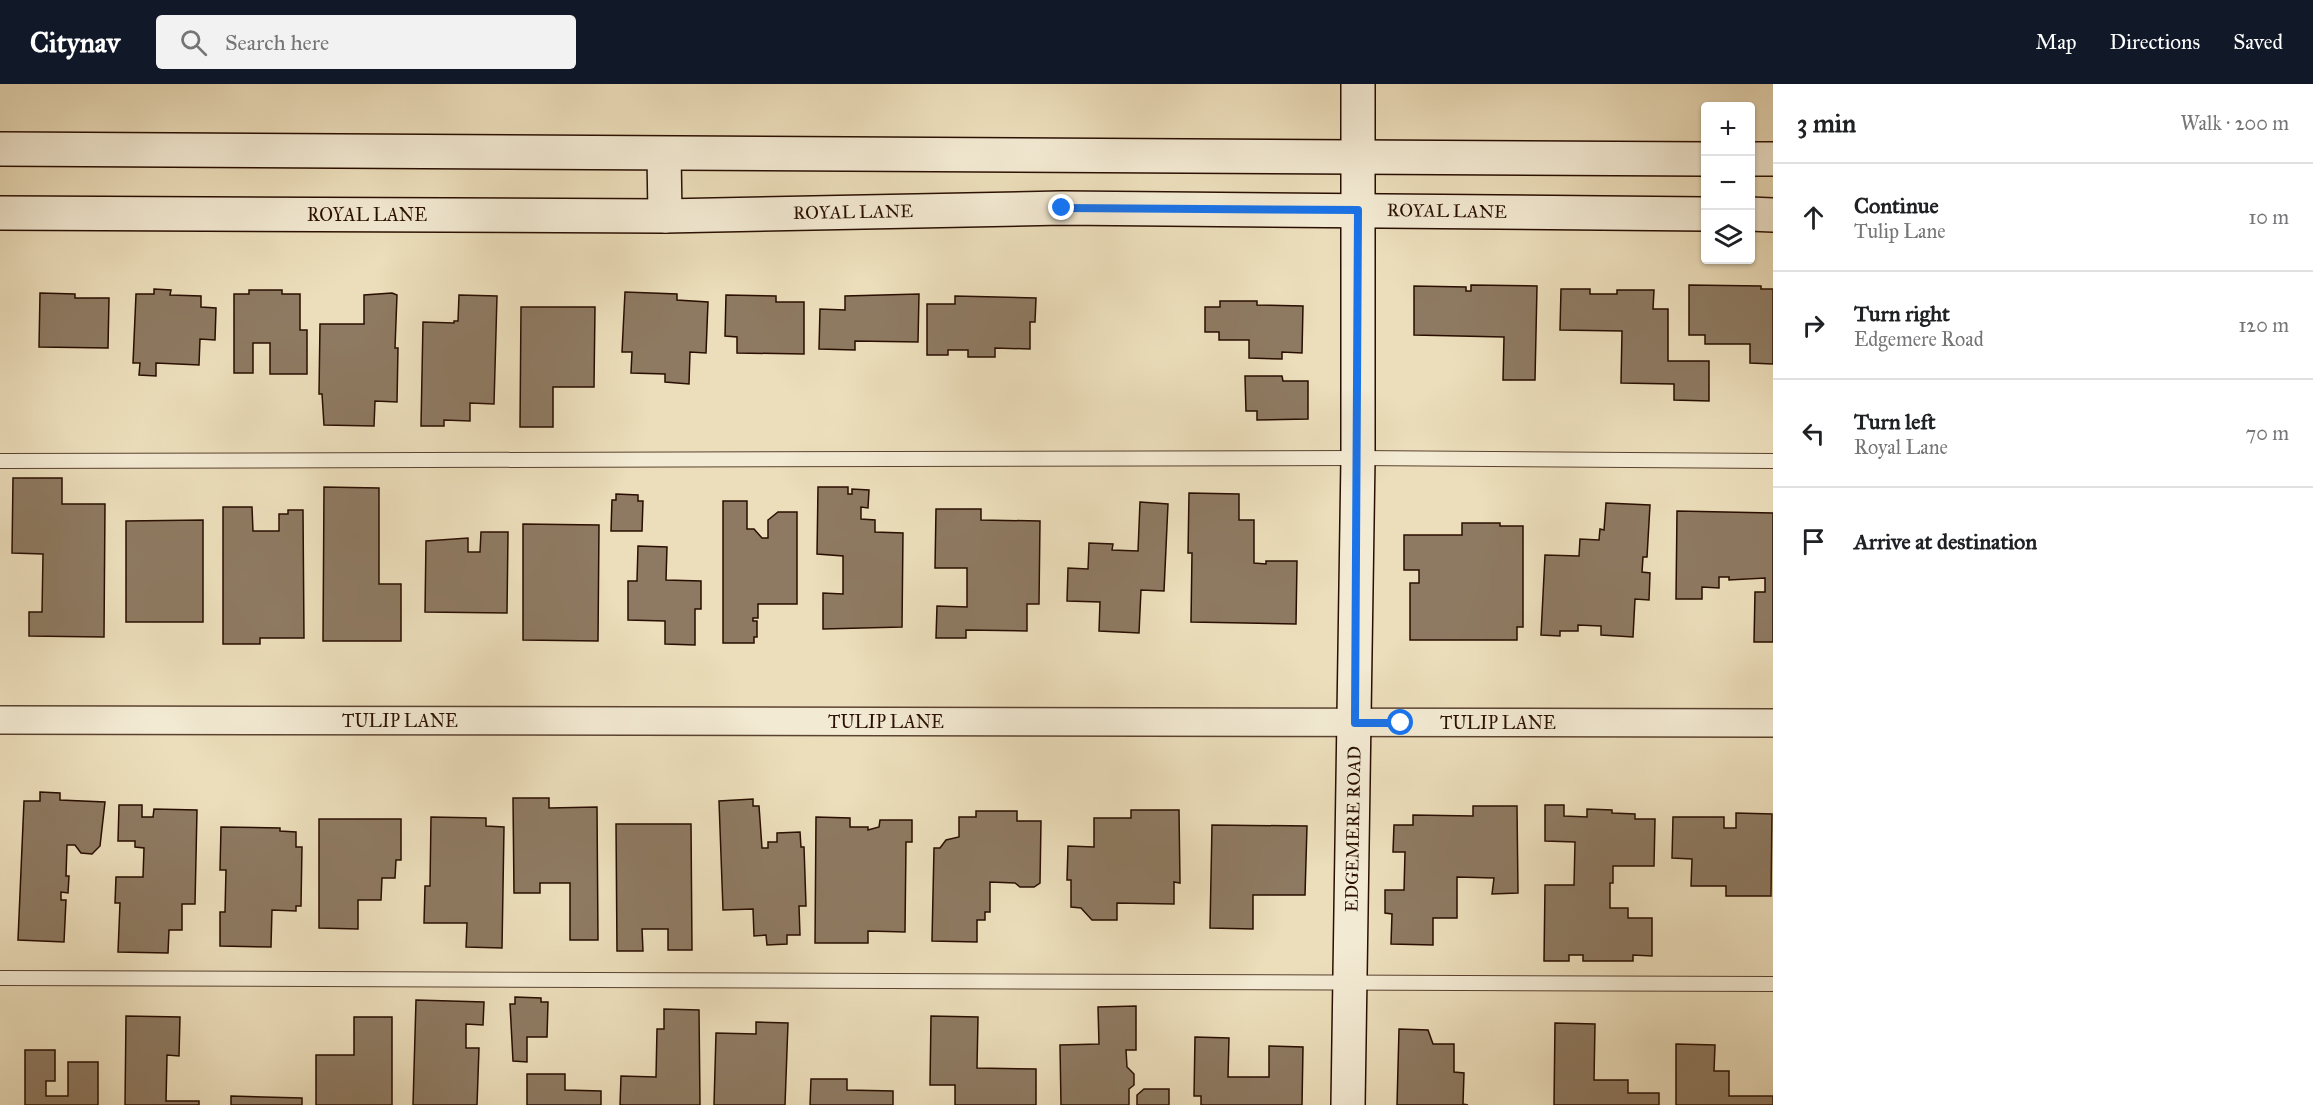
<!DOCTYPE html>
<meta charset="utf-8">
<style>
:root{--surface:#fff;--page:#f2f2f2;--text:#202124;--muted:#757577;--line:#e0e0e0;--accent:#111827}
body{margin:0;font-family:"IM FELL Great Primer",serif;background:var(--page);color:var(--text)}
.controls{position:absolute;right:18px;top:18px;display:grid;overflow:hidden;border-radius:6px;box-shadow:0 2px 4px #0004}
.controls button{width:54px;height:54px;display:grid;place-items:center;padding:0;border:0;border-bottom:2px solid var(--line);background:var(--surface);color:var(--text);font:30px sans-serif}
.stop{position:absolute;width:18px;height:18px;margin:-14px;border:4px solid #1a73e8;border-radius:50%;background:#fff}
.stop.end{background:#1a73e8;border-color:#fff;box-shadow:0 2px 6px #0008}
.list{margin:0;padding:0;list-style:none}
h2{display:flex;justify-content:space-between;align-items:center;height:78px;margin:0;padding:0 24px;font-size:26px}
h2 small{font-size:20px;font-weight:400;color:var(--muted)}
.list li{display:grid;grid-template-columns:39px 1fr auto;gap:18px;align-items:center;box-sizing:border-box;height:108px;padding:0 24px;border-top:2px solid var(--line)}
.list b{display:block;font-size:22px;white-space:nowrap}
.list p{margin:0;font-size:20px;white-space:nowrap;color:var(--muted)}
.list em{font-size:20px;font-style:normal;color:var(--muted)}
.icon{flex:none;width:33px;height:33px;fill:none;stroke:currentColor;stroke-width:2;stroke-linecap:round;stroke-linejoin:round}
.map{position:relative;flex:none;width:1773px;height:1021px;overflow:hidden}
header{display:flex;align-items:center;gap:36px;box-sizing:border-box;height:84px;padding:0 30px;background:var(--accent);color:#fff}
header strong{font-size:28px}
nav{display:flex;gap:33px;margin-inline-start:auto;font-size:21px}
.search{width:420px;height:54px;background:var(--page);display:flex;align-items:center;gap:15px;box-sizing:border-box;padding:0 21px;border-radius:6px;color:var(--muted);font-size:22px}
main{display:flex}
aside{flex:1;background:var(--surface)}
.map>svg:first-child{display:block}
.building{fill:#8e7a62;stroke:#290e01;stroke-width:1.5}
.lines{fill:none;stroke-linecap:round;stroke-linejoin:round}
.lane-casing{stroke:#5a4230;stroke-width:16}
.street-casing{stroke:#5a4230;stroke-width:30}
.secondary-casing{stroke:#290e01;stroke-width:36}
.lane{stroke:#f3ead3;stroke-width:14}
.street{stroke:#f3ead3;stroke-width:27}
.secondary{stroke:#f3ead3;stroke-width:33}
.route{stroke:#1a73e8;stroke-width:8}
.labels{text-anchor:middle;stroke-width:6;stroke-linejoin:round;paint-order:stroke}
.street-label{font-size:18px;fill:#290e01;stroke:#f3ead3}
</style>
<header>
<strong>Citynav</strong>
<div class="search"><svg class="icon" aria-label="search" viewBox="0 0 24 24"><circle cx="10" cy="10" r="6"/><path d="M15 15l6 6"/></svg>Search here</div>
<nav><a>Map</a><a>Directions</a><a>Saved</a></nav>
</header>
<main>
<div class="map">
<svg width="1773" height="1021" viewBox="0 0 1773 1021">
<rect width="100%" height="100%" fill="#ecdebb"/>
<filter id="stains"><feTurbulence type="fractalNoise" baseFrequency=".00333" numOctaves="4"/><feColorMatrix values="0 0 0 0 .2 0 0 0 0 .09 0 0 0 0 .02 0 0 0 .5 -.17"/></filter>
<radialGradient id="worn" r=".72"><stop offset=".6" stop-color="#630" stop-opacity="0"/><stop offset="1" stop-color="#630" stop-opacity=".3"/></radialGradient>
<!-- building -->
<g class="building">
<polygon points="1471,201 1537,202 1535,296 1503,296 1504,253 1414,251 1414,202 1466,203 1466,207 1471,207"/>
<polygon points="1689,201 1761,202 1761,205 1773,205 1773,280 1750,279 1750,260 1705,260 1705,251 1689,251"/>
<polygon points="154,205 171,206 170,211 201,212 201,223 216,224 215,256 200,255 199,281 156,279 156,292 139,291 140,279 133,279 136,210 154,210"/>
<polygon points="1561,205 1590,205 1590,210 1617,210 1617,206 1654,206 1653,225 1668,225 1668,277 1709,277 1709,317 1674,316 1674,300 1621,299 1622,247 1560,246"/>
<polygon points="249,206 282,206 282,210 300,210 300,246 307,246 307,290 270,290 270,259 253,259 253,289 234,289 234,210 249,210"/>
<polygon points="625,208 677,210 677,216 708,218 706,269 690,268 689,300 665,298 665,290 631,289 632,268 622,268"/>
<polygon points="40,209 75,210 75,214 109,214 108,264 39,263"/>
<polygon points="392,209 397,211 395,264 398,264 397,318 375,317 374,342 324,341 322,310 319,310 320,240 364,240 364,211"/>
<polygon points="919,210 918,258 855,257 855,266 819,265 820,225 845,226 845,212"/>
<polygon points="459,211 497,212 494,320 470,319 470,337 444,336 444,342 421,342 423,238 454,239 454,237 458,237"/>
<polygon points="726,211 776,212 776,218 804,218 804,270 737,269 737,253 725,252"/>
<polygon points="955,212 1036,214 1035,238 1030,238 1030,265 995,264 995,273 968,273 968,266 948,266 948,271 927,271 927,220 955,220"/>
<polygon points="1220,217 1257,217 1257,221 1303,222 1302,269 1282,268 1282,275 1249,274 1249,256 1219,256 1219,248 1205,248 1205,223 1220,223"/>
<polygon points="521,223 595,223 594,303 553,303 553,343 520,343"/>
<polygon points="1245,292 1282,292 1283,297 1308,297 1308,335 1257,336 1257,327 1246,327"/>
<polygon points="13,394 62,394 62,420 105,420 104,553 29,552 29,528 42,528 43,470 12,469"/>
<polygon points="324,403 379,404 379,500 401,500 401,557 323,557"/>
<polygon points="818,403 848,403 848,410 852,410 852,405 869,406 868,424 861,423 861,435 875,436 875,448 903,449 902,543 823,545 823,509 843,510 843,472 817,470"/>
<polygon points="1189,409 1239,410 1239,436 1254,436 1254,479 1266,480 1266,477 1297,477 1296,540 1191,538 1192,469 1188,469"/>
<polygon points="616,410 638,411 638,417 643,417 642,447 611,447 612,416 616,416"/>
<polygon points="723,417 747,417 747,445 754,445 762,454 768,454 768,436 778,428 797,428 797,520 758,520 758,534 753,534 753,537 757,537 757,553 754,553 754,559 723,559"/>
<polygon points="1140,418 1168,420 1164,507 1141,506 1139,549 1099,547 1100,518 1067,517 1068,484 1088,485 1089,459 1113,460 1112,466 1138,467"/>
<polygon points="1606,419 1650,421 1647,473 1643,473 1642,488 1650,489 1649,516 1635,515 1633,553 1601,551 1601,542 1578,541 1578,547 1560,547 1560,552 1541,551 1545,471 1579,472 1580,455 1599,456 1600,445 1604,446"/>
<polygon points="223,423 252,423 253,447 279,447 279,430 288,430 288,426 303,426 304,554 260,554 260,560 223,560"/>
<polygon points="936,425 981,425 981,436 1040,437 1039,520 1027,520 1027,547 966,546 966,554 936,554 937,522 967,523 967,484 935,484"/>
<polygon points="1677,427 1773,429 1773,558 1754,558 1755,508 1765,508 1765,494 1729,496 1729,493 1719,493 1719,504 1702,503 1702,515 1676,515"/>
<polygon points="203,436 203,538 126,538 126,437"/>
<polygon points="1462,439 1500,439 1500,442 1523,442 1523,543 1517,543 1517,556 1410,556 1410,499 1419,499 1419,486 1404,486 1404,451 1462,451"/>
<polygon points="523,440 599,441 598,557 523,556"/>
<polygon points="481,448 508,448 507,529 425,528 426,457 468,454 468,468 480,468"/>
<polygon points="638,462 667,463 666,496 701,497 701,525 695,525 695,561 665,560 665,537 628,536 628,497 637,497"/>
<polygon points="40,708 60,709 60,716 105,718 100,762 92,770 81,769 75,761 67,761 66,792 69,792 68,809 61,808 61,816 66,816 64,858 18,856 24,717 40,717"/>
<polygon points="513,714 549,714 549,724 597,723 598,856 570,856 570,799 540,799 540,809 514,809"/>
<polygon points="753,715 753,722 759,722 762,764 768,764 768,758 777,758 777,749 800,748 801,763 804,763 806,822 799,822 800,851 787,851 787,860 767,861 766,851 754,852 753,825 723,826 719,717"/>
<polygon points="119,721 142,721 142,733 153,733 154,725 197,726 195,820 182,820 182,846 169,846 168,869 118,868 120,819 115,819 116,793 143,793 144,764 135,763 135,757 118,757"/>
<polygon points="1545,721 1564,721 1564,732 1587,733 1587,725 1612,726 1612,729 1635,730 1635,735 1655,735 1654,782 1613,782 1613,799 1610,799 1610,824 1628,824 1628,834 1652,834 1652,872 1633,871 1633,877 1583,877 1583,871 1569,871 1569,877 1544,877 1545,801 1574,801 1575,758 1545,757"/>
<polygon points="1473,722 1517,722 1518,809 1492,810 1494,794 1457,793 1457,834 1433,834 1433,861 1391,860 1392,830 1385,829 1385,806 1404,806 1405,768 1393,768 1394,741 1413,741 1413,731 1473,732"/>
<polygon points="1131,726 1179,726 1180,799 1174,798 1174,820 1117,819 1117,836 1092,836 1081,824 1071,823 1071,796 1067,796 1068,762 1094,763 1094,734 1131,734"/>
<polygon points="976,727 1017,727 1017,737 1041,737 1040,799 1034,803 1020,803 1015,799 990,798 990,828 985,828 985,836 977,836 977,858 932,857 934,764 940,764 946,756 959,753 959,733 976,733"/>
<polygon points="1736,729 1772,730 1771,812 1726,812 1726,802 1691,802 1692,775 1672,774 1673,733 1724,733 1724,744 1736,744"/>
<polygon points="431,733 486,734 486,742 504,743 502,864 466,863 467,839 424,839 425,802 430,802"/>
<polygon points="816,733 850,734 850,743 868,743 868,746 879,743 880,736 912,736 912,758 906,758 905,848 868,847 868,859 815,859"/>
<polygon points="319,735 401,735 401,776 396,776 395,794 382,794 381,816 358,816 358,845 319,844"/>
<polygon points="616,740 691,740 692,866 668,866 668,845 642,845 643,867 617,867"/>
<polygon points="1212,741 1307,742 1305,811 1253,811 1253,845 1210,844"/>
<polygon points="221,743 280,744 280,747 296,748 296,763 302,763 301,822 296,822 296,827 272,826 271,863 220,862 220,828 225,828 226,786 220,786"/>
<polygon points="515,913 541,914 541,918 548,918 547,953 527,953 527,978 513,977 510,920 515,920"/>
<polygon points="416,916 484,918 483,941 466,940 466,964 479,964 477,1021 413,1021"/>
<polygon points="1136,922 1136,966 1126,966 1127,983 1134,990 1134,1001 1129,1005 1129,1021 1061,1021 1060,961 1099,960 1098,923"/>
<polygon points="664,925 699,926 700,1021 620,1021 621,992 656,993 657,945 664,945"/>
<polygon points="126,932 180,933 179,972 167,971 166,1017 199,1017 199,1021 125,1021"/>
<polygon points="931,932 978,933 977,984 1036,985 1036,1021 955,1021 955,1001 930,1001"/>
<polygon points="354,933 392,933 392,1021 316,1021 316,971 354,971"/>
<polygon points="756,938 788,939 785,1021 714,1021 716,949 756,950"/>
<polygon points="1555,939 1595,940 1594,996 1628,996 1628,1009 1659,1009 1659,1021 1554,1021"/>
<polygon points="1399,945 1428,946 1433,960 1454,960 1454,988 1464,989 1463,1020 1468,1021 1397,1021"/>
<polygon points="1195,953 1229,954 1228,993 1269,993 1269,962 1303,963 1302,1021 1201,1021 1201,1012 1194,1012"/>
<polygon points="1676,960 1715,961 1714,987 1729,987 1729,1012 1773,1012 1773,1021 1676,1021"/>
<polygon points="25,966 55,966 55,997 46,997 46,1012 68,1012 68,978 98,978 98,1021 25,1021"/>
<polygon points="527,990 565,990 565,1006 601,1007 601,1021 527,1021"/>
<polygon points="811,995 847,995 847,1006 893,1007 893,1021 810,1021"/>
<polygon points="1144,1005 1169,1005 1169,1021 1137,1021 1137,1011"/>
<polygon points="231,1012 302,1014 302,1021 231,1021"/>
</g>
<g class="lines">
<defs>
<g id="lane">
<polyline points="0,377 1358,374 1773,377"/>
<polyline points="0,894 1773,900"/>
</g>
<polyline id="street" points="0,636 1773,639"/>
<g id="secondary">
<polyline points="0,65 1706,75"/>
<polyline points="664,70 665,132"/>
<polyline points="1750,75 1773,75"/>
<polyline points="0,129 665,132 1062,124 1706,130"/>
<polyline points="1750,130 1773,131"/>
<polyline points="1348,1021 1358,374 1358,0"/>
</g>
</defs>
<!-- lane casing -->
<use href="#lane" class="lane-casing"/>
<!-- street casing -->
<use href="#street" class="street-casing"/>
<!-- secondary casing -->
<use href="#secondary" class="secondary-casing"/>
<!-- lane -->
<use href="#lane" class="lane"/>
<!-- street -->
<use href="#street" class="street"/>
<!-- secondary -->
<use href="#secondary" class="secondary"/>
</g>
<g class="lines">
<!-- route -->
<polyline class="route" points="1062,124 1358,126 1355,639 1401,639"/>
</g>
<g class="labels">
<!-- street labels -->
<g class="street-label">
<text transform="translate(1447 127) rotate(1)" y="6">ROYAL LANE</text>
<text transform="translate(853 128) rotate(-1)" y="6">ROYAL LANE</text>
<text x="367" y="137">ROYAL LANE</text>
<text x="400" y="643">TULIP LANE</text>
<text x="886" y="644">TULIP LANE</text>
<text x="1498" y="645">TULIP LANE</text>
<text transform="translate(1353 745) rotate(-89)" y="6">EDGEMERE ROAD</text>
</g>
</g>
<rect width="100%" height="100%" filter="url(#stains)"/>
<rect width="100%" height="100%" fill="url(#worn)"/>
</svg>
<div class="controls">
<button>+</button>
<button>−</button>
<button><svg class="icon" aria-label="layers" viewBox="0 0 24 24"><path d="M12 4l9 5-9 5-9-5zM3 14l9 5 9-5"/></svg></button>
</div>
<div class="stop" style="left:1401px;top:639px"></div>
<div class="stop end" style="left:1062px;top:124px"></div>
</div>
<aside>
<h2>3 min<small>Walk · 200 m</small></h2>
<ul class="list">
<li><svg class="icon" aria-label="ahead" viewBox="0 0 24 24"><path d="M12 20V5M6 11l6-6 6 6"/></svg><div><b>Continue</b><p>Tulip Lane</p></div><em>10 m</em></li>
<li><svg class="icon" aria-label="right" viewBox="0 0 24 24"><path d="M7 20v-9h11M14 6l5 5-5 5"/></svg><div><b>Turn right</b><p>Edgemere Road</p></div><em>120 m</em></li>
<li><svg class="icon" aria-label="left" viewBox="0 0 24 24"><path d="M17 20v-9H6M10 6l-5 5 5 5"/></svg><div><b>Turn left</b><p>Royal Lane</p></div><em>70 m</em></li>
<li><svg class="icon" aria-label="arrive" viewBox="0 0 24 24"><path d="M6 21V4h12l-3 4 3 4H6"/></svg><div><b>Arrive at destination</b></div></li>
</ul>
</aside>
</main>
